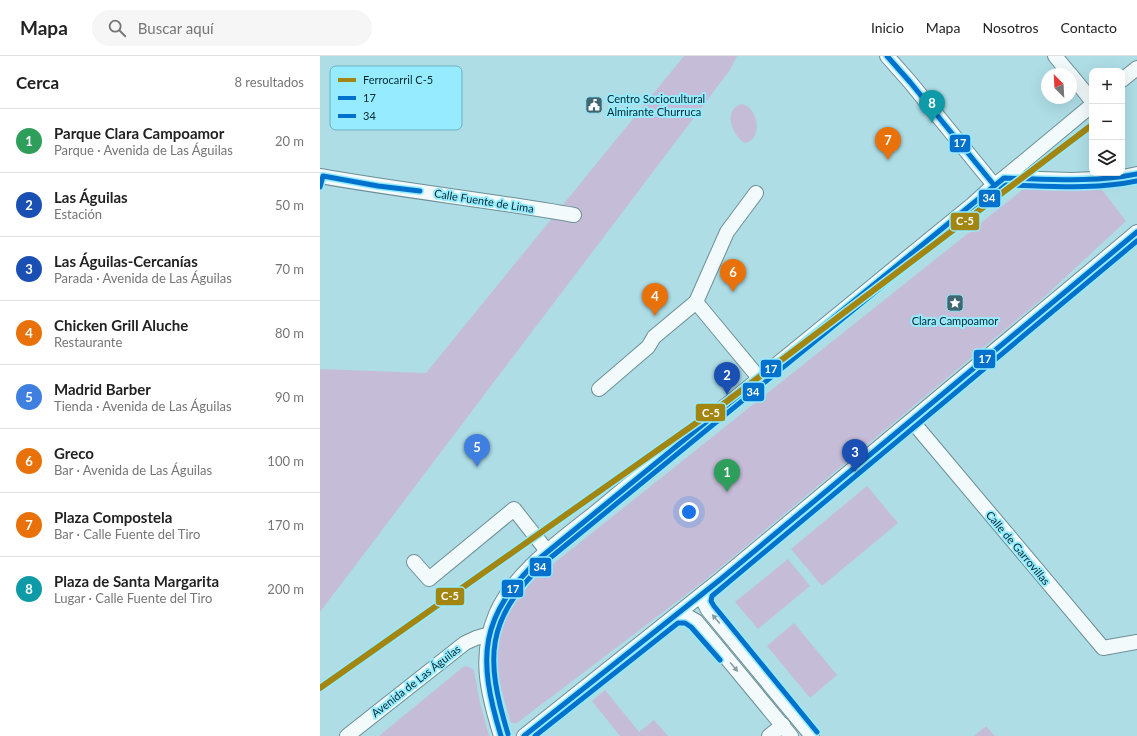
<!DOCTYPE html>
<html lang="es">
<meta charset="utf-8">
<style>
:root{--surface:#fff;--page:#f6f6f6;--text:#222;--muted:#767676;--line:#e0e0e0;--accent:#3e6770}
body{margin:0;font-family:Lato,sans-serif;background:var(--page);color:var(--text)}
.controls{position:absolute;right:12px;top:12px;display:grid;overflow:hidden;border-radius:8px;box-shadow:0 4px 16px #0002}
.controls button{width:36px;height:36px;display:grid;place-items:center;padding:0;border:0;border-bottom:1px solid var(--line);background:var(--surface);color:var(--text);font:20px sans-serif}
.compass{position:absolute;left:721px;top:12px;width:36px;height:36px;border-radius:50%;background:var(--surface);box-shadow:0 4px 16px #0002;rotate:336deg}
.you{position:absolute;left:369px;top:456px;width:14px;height:14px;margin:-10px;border:3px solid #fff;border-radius:50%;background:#1a73e8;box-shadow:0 0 0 6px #1a73e833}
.badge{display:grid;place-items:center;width:26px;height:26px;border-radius:50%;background:var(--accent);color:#fff;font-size:13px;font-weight:700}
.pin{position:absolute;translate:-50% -33px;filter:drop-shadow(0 1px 2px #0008)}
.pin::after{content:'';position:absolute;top:21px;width:14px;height:12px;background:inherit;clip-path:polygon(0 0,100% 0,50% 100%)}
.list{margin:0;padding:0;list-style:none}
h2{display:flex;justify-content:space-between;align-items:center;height:52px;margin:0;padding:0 16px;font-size:17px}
h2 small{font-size:13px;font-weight:400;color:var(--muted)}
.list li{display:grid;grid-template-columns:26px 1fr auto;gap:12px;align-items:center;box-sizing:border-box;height:64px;padding:0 16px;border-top:1px solid var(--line)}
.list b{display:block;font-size:15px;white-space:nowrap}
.list p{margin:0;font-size:13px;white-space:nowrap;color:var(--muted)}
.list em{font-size:13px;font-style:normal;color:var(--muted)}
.icon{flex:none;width:22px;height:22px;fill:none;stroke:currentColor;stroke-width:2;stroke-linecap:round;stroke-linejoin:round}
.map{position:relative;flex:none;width:817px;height:680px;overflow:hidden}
header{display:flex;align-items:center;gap:24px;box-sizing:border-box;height:56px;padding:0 20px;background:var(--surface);border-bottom:1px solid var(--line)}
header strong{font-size:19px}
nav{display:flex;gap:22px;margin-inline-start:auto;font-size:14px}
.search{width:280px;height:36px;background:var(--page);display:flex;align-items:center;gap:10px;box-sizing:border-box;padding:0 14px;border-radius:22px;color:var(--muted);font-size:15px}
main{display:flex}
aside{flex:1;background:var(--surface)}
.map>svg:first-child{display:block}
.green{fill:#c5bdd8}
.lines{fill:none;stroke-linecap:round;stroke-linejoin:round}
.street-casing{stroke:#6d8f96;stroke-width:16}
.street{stroke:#f3fafb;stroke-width:14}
.bus-1-casing{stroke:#96ecfe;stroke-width:8}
.bus-2-casing{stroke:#96ecfe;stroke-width:8}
.bus-1{stroke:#0072ce;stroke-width:5}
.bus-2{stroke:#0072ce;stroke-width:5}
.rail-1-casing{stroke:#96ecfe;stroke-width:9}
.rail-1{stroke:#a38511;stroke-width:6}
.oneway{fill:#879ca0}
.labels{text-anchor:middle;stroke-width:4;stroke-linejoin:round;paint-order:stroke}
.poi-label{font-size:11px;fill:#022830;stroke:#96ecfe;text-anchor:start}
.street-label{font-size:11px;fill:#022830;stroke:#96ecfe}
.key{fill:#96ecfe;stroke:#6ab1c0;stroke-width:1}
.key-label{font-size:11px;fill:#022830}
.line-badge{stroke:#96ecfe;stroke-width:1.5}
.badge-label{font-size:11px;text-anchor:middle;font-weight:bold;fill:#fff}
</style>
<header>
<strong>Mapa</strong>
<div class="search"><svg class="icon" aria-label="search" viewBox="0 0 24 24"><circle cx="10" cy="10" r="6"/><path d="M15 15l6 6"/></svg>Buscar aquí</div>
<nav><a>Inicio</a><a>Mapa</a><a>Nosotros</a><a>Contacto</a></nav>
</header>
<main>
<aside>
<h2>Cerca<small>8 resultados</small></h2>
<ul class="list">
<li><span class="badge" style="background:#2e9e5b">1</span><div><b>Parque Clara Campoamor</b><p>Parque · Avenida de Las Águilas</p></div><em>20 m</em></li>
<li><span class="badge" style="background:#1a4fb4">2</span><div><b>Las Águilas</b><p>Estación</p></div><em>50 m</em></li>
<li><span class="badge" style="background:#1a4fb4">3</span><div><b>Las Águilas-Cercanías</b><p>Parada · Avenida de Las Águilas</p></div><em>70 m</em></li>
<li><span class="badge" style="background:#e8710a">4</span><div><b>Chicken Grill Aluche</b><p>Restaurante</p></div><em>80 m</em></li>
<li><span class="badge" style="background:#3f7fe0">5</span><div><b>Madrid Barber</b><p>Tienda · Avenida de Las Águilas</p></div><em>90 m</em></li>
<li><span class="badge" style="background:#e8710a">6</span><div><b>Greco</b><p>Bar · Avenida de Las Águilas</p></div><em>100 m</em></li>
<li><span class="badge" style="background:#e8710a">7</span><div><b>Plaza Compostela</b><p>Bar · Calle Fuente del Tiro</p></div><em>170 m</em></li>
<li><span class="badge" style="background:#0f9aa8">8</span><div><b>Plaza de Santa Margarita</b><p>Lugar · Calle Fuente del Tiro</p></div><em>200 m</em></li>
</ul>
</aside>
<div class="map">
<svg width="817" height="680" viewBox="0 0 817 680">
<rect width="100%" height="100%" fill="#aedde6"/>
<!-- green -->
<g class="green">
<polygon points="364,0 417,0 410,14 0,556 0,313 106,317"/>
<path d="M422 48C438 51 444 83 425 87 412 80 402 53 422 48Z"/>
<polygon points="706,131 780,131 806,165 723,242 384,525 197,667 191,667 181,633 176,604 176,590 187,557 213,524"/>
<polygon points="547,430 578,467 502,530 471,493"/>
<polygon points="468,503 490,530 438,573 415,546"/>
<polygon points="474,567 517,619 490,642 447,590"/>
<polygon points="147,610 154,614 159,643 169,680 59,680 143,611"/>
<polygon points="285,634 319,676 334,664 348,680 300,680 272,645"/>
<polygon points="666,670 675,680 654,680"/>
</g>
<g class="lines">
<defs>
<g id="street">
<polyline points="567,0 590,26 674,129"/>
<polyline points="735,0 750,18"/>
<polyline points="751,19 772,45"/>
<polyline points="802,24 817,12"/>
<path d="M0 120C84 135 169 144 254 159"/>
<polyline points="684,122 772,49"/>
<polyline points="376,246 439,322"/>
<polyline points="279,333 328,291 334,281 376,246 407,176 436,137"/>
<polyline points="592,365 783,592 817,586"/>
<polyline points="94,506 109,523 194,453 227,495"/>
<polyline points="385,536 384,546 388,554 492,680"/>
<polyline points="356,560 367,560 376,565 471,680"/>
<polyline points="27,680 145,587 156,582 170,578"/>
<path d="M181 680C168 638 158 601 176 558 194 516 241 484 276 456 317 422 358 388 399 355 484 287 568 217 652 149L674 129 684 122 752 124 798 122 817 118"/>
<polyline points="204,680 401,523 817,176"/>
<polyline points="449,680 463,669"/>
</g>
</defs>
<!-- street casing -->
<use href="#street" class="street-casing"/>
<!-- street -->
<use href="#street" class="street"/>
<defs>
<g id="bus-1">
<polyline points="567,0 590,26 674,129"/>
<polyline points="0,131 3,120 58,130 100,135"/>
<path d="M181 680C157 601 159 561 220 502L684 122C728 123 773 127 817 118"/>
<polyline points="204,680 401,523 817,176"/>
</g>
<g id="bus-2">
<polyline points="497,676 394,550 391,545 392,540 817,185"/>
<path d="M188 678C165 602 165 564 224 507L686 129C730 130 774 134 817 125"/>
<polyline points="215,680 358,567 365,567 371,571 400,604"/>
</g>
</defs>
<!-- bus-1 casing -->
<use href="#bus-1" class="bus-1-casing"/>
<!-- bus-2 casing -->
<use href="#bus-2" class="bus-2-casing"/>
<!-- bus-1 -->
<use href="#bus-1" class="bus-1"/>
<!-- bus-2 -->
<use href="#bus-2" class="bus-2"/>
<defs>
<polyline id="rail-1" points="0,632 406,346 772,69"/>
</defs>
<!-- rail-1 casing -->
<use href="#rail-1" class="rail-1-casing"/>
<!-- rail-1 -->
<use href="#rail-1" class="rail-1"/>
</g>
<!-- one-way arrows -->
<defs><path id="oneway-solid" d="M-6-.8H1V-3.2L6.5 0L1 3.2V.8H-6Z"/></defs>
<g class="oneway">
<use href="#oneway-solid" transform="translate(396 563) rotate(-130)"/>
<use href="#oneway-solid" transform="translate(414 611) rotate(50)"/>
</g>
<!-- icons -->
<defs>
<symbol id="civic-square" viewBox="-11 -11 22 22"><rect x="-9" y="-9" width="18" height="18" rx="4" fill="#3e6770" stroke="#96ecfe"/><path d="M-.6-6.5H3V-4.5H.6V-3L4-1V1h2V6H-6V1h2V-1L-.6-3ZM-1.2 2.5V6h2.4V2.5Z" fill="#fff"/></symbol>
<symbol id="sight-square" viewBox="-11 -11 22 22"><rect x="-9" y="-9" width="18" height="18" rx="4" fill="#3e6770" stroke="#96ecfe"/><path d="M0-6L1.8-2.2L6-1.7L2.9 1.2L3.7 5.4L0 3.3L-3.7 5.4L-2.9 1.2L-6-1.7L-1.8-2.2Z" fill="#fff"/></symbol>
</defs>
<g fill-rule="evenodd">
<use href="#civic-square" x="264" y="39" width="20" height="20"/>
<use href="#sight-square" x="625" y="237" width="20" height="20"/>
</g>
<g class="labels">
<!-- poi labels -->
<g class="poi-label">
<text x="287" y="47">Centro Sociocultural<tspan x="287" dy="13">Almirante Churruca</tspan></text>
<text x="635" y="269" text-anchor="middle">Clara Campoamor</text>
</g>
<!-- street labels -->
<g class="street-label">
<text transform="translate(164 145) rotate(9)" y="4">Calle Fuente de Lima</text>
<text transform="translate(698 492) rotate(50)" y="4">Calle de Garrovillas</text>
<text transform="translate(96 625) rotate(-38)" y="4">Avenida de Las Águilas</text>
</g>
</g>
<!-- legend -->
<rect x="10" y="10" width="132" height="64" rx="6" class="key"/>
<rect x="18" y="22" width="18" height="4" fill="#a38511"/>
<rect x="18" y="40" width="18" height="4" fill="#0072ce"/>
<rect x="18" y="58" width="18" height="4" fill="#0072ce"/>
<g class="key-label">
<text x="43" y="28">Ferrocarril C-5</text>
<text x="43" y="46">17</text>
<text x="43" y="64">34</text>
</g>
<g class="line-badge">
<rect x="629" y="78" width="22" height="19" rx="4" fill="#0072ce"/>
<rect x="658" y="133" width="23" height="19" rx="4" fill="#0072ce"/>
<rect x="630" y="156" width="30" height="19" rx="4" fill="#a38511"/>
<rect x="653" y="293" width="23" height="20" rx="4" fill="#0072ce"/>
<rect x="440" y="303" width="22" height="19" rx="4" fill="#0072ce"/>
<rect x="422" y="326" width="23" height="20" rx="4" fill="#0072ce"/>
<rect x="375" y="347" width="31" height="19" rx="4" fill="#a38511"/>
<rect x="209" y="501" width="23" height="20" rx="4" fill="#0072ce"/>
<rect x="181" y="523" width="23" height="19" rx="4" fill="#0072ce"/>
<rect x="115" y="531" width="30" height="19" rx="4" fill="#a38511"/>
</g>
<g class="badge-label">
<text x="640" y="91">17</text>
<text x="669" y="146">34</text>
<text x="645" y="169">C-5</text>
<text x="665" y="307">17</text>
<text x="451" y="317">17</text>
<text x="433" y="340">34</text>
<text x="391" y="361">C-5</text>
<text x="220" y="515">34</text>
<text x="193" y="537">17</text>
<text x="130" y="544">C-5</text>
</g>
</svg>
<div class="controls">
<button>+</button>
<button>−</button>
<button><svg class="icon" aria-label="layers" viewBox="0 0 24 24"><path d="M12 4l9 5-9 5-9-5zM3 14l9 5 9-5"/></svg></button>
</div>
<svg class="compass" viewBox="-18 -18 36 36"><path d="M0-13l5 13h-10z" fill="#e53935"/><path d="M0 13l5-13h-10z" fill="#767676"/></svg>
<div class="you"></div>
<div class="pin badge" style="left:407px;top:436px;background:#2e9e5b">1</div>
<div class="pin badge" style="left:407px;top:339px;background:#1a4fb4">2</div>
<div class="pin badge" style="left:535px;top:416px;background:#1a4fb4">3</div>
<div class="pin badge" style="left:335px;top:260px;background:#e8710a">4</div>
<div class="pin badge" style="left:157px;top:411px;background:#3f7fe0">5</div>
<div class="pin badge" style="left:413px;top:236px;background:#e8710a">6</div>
<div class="pin badge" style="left:568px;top:104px;background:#e8710a">7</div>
<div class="pin badge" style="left:612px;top:67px;background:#0f9aa8">8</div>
</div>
</main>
